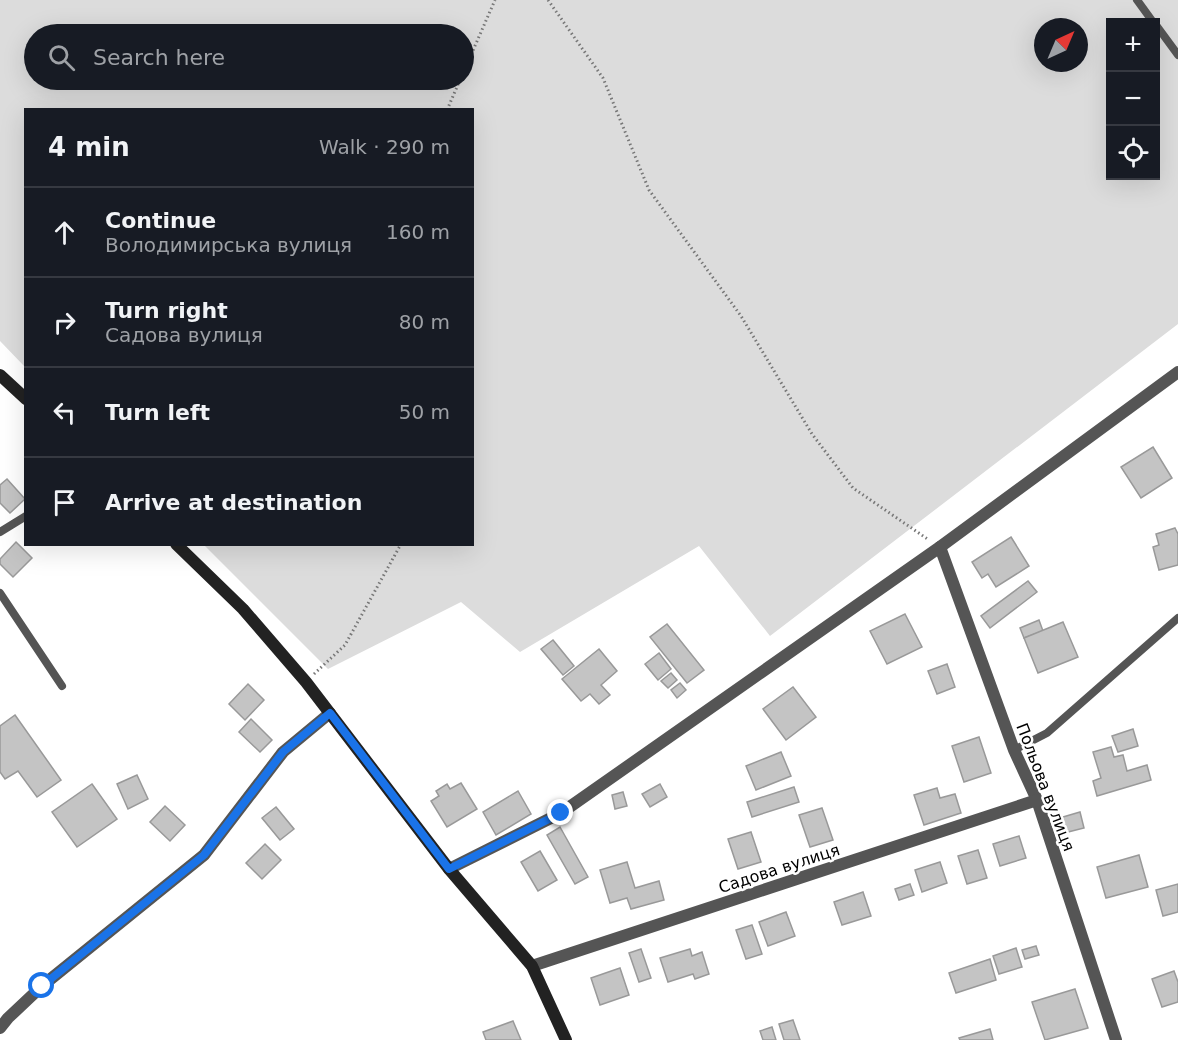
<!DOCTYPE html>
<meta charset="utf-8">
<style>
:root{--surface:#171b24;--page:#20242c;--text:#f1f3f6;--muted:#9ea1a6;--line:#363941}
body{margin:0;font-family:"DejaVu Sans",sans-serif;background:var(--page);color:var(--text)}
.controls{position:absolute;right:18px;top:18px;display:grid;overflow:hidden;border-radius:0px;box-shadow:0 6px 24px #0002}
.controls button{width:54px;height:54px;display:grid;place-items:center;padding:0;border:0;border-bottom:2px solid var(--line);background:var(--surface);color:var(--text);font:30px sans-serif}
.compass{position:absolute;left:1034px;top:18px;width:54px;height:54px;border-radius:50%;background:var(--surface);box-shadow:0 6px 24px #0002;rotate:44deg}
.stop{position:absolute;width:18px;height:18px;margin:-14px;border:4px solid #1a73e8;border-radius:50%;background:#fff}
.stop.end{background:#1a73e8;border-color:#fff;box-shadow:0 2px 6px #0008}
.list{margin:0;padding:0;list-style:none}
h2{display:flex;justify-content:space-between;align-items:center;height:78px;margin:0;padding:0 24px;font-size:26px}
h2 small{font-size:20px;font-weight:400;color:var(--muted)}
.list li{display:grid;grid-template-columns:39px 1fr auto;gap:18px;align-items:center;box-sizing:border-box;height:90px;padding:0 24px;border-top:2px solid var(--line)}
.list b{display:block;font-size:22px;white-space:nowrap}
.list p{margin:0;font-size:20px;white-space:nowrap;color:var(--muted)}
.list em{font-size:20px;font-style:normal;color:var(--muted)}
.icon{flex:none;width:33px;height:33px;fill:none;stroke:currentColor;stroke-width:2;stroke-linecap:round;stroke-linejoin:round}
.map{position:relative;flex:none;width:1178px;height:1040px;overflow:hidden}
.search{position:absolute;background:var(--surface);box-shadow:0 6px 24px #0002;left:24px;top:24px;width:450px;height:66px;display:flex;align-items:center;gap:15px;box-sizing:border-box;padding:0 21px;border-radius:33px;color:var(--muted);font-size:22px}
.panel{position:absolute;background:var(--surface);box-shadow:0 6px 24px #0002;left:24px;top:108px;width:450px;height:438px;border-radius:0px}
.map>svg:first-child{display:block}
.green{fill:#dcdcdc;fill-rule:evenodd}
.building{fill:#c4c4c4;stroke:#999;stroke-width:1.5}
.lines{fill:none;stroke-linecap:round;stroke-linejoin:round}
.path{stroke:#777;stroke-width:3;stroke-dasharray:1.5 3;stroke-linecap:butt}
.lane{stroke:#555;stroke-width:8}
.street{stroke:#555;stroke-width:12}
.secondary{stroke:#222;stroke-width:12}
.route{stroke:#1a73e8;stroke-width:8}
.labels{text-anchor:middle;stroke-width:5;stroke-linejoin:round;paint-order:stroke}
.street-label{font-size:16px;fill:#000;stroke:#fff}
</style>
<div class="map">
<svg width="1178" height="1040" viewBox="0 0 1178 1040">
<rect width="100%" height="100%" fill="#fff"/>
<!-- green -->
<path class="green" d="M0 0H1178V324L770 636 699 546 520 652 461 602 328 669 204 545 472 544V110H26L25 367 0 341ZM1110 22H1156V176H1110ZM1043 27H1079V63H1043ZM34 34H464V80H34Z"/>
<!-- building -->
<g class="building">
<polygon points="1153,447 1172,478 1141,498 1121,467"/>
<polygon points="7,479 25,499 10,513 0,503 0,485"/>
<polygon points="1175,528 1178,534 1178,565 1159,570 1153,547 1159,545 1156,534"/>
<polygon points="1011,537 1029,566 996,587 988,574 982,578 972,562"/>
<polygon points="16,542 32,558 13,577 0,564 0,559"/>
<polygon points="1028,581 1037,592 990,628 981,616"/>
<polygon points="905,614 922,647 887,664 870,631"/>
<polygon points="1039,620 1043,631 1024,638 1020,628"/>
<polygon points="1063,622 1078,657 1038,673 1024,638"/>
<polygon points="667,624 704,670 687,683 650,637"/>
<polygon points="553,640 574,666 563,675 541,649"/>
<polygon points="599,649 617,671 601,685 610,695 599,704 590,694 581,701 562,679"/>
<polygon points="659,653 671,669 658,680 645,664"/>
<polygon points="947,664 955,687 937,694 928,671"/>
<polygon points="671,673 677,680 668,688 661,681"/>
<polygon points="680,683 686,690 677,698 671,690"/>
<polygon points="248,684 264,700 245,720 229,704"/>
<polygon points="793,687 816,717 786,740 763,709"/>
<polygon points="15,715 61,780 37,797 18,771 5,779 0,772 0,726"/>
<polygon points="251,719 272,740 260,752 239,732"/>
<polygon points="1133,729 1138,746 1118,752 1112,736"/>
<polygon points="979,737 991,773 964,782 952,746"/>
<polygon points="1111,747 1114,757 1123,755 1127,771 1147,765 1151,780 1097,796 1093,781 1101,778 1093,752"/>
<polygon points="781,752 791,776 756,790 746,766"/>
<polygon points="137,775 148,799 128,809 117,784"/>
<polygon points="461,783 477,809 447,827 431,801 439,796 436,791 447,784 450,789"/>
<polygon points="92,784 117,819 77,847 52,812"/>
<polygon points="660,784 667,797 650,807 642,794"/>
<polygon points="794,787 799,802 752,817 747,802"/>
<polygon points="937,788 940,798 955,794 961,813 924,825 914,795"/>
<polygon points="518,791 531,814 496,835 483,812"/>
<polygon points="623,792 627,806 615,809 612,795"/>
<polygon points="165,806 185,825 170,841 150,822"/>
<polygon points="276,807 294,829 280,840 262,818"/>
<polygon points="822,808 833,840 810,847 799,815"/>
<polygon points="1080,812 1084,828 1060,834 1056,819"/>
<polygon points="560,827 588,877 575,884 547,835"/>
<polygon points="751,832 761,862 738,869 728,839"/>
<polygon points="1019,836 1026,858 1000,866 993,844"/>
<polygon points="265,844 281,860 262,879 246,863"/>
<polygon points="978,850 987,878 967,884 958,856"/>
<polygon points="540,851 557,880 538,891 521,862"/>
<polygon points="1139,855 1148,887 1106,898 1097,867"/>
<polygon points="627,862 635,888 659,881 664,900 631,909 627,898 610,903 600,870"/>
<polygon points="940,862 947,883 922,892 915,870"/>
<polygon points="910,884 914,895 899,900 895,889"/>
<polygon points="1178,884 1178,912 1163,916 1156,890"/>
<polygon points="863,892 871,916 842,925 834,902"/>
<polygon points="786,912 795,936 768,946 759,922"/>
<polygon points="752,925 762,954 746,959 736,930"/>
<polygon points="1036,946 1039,955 1025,959 1022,950"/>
<polygon points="1016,948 1022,967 999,974 993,956"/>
<polygon points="641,949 651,978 639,982 629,953"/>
<polygon points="690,949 692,956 702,952 709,974 695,979 693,974 668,982 660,958"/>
<polygon points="990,959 996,980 956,993 949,973"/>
<polygon points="620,968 629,995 600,1005 591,978"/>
<polygon points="1174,971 1178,982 1178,1002 1162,1007 1152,979"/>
<polygon points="1075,989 1088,1028 1045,1040 1032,1002"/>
<polygon points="793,1020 800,1040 784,1040 779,1024"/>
<polygon points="513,1021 521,1040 486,1040 483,1032"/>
<polygon points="772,1027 776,1040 763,1040 760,1031"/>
<polygon points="990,1029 993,1040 960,1040 959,1038"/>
</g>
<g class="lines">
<!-- path -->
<g class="path">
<polyline points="548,0 603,78 649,190 741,316 812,434 853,488 929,540"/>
<polyline points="464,71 495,0"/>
<polyline points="447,110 460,80"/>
<polyline points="314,674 345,645 401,544"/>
</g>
<!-- lane -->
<g class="lane">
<polyline points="1137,0 1153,22"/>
<polyline points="1156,25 1178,55"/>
<polyline points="0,532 26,516"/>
<polyline points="0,593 62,686"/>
<polyline points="1014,750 1047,733 1178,618"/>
</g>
<!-- street -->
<g class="street">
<polyline points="940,547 1014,750 1037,800 1116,1040"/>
<polyline points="449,869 561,813 940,547 1178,372"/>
<polyline points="532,966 1037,800"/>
<polyline points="0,1028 8,1018 42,986 204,855 283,752 330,713"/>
</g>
<!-- secondary -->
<g class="secondary">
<polyline points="0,375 26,399"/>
<polyline points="176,544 243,609 306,682 449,869 532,966 566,1040"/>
</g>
</g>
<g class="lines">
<!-- route -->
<polyline class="route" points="42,986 204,855 283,752 330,713 449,869 561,813"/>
</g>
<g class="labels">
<!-- street labels -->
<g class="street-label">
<text transform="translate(1046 787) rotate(69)" y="6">Польова вулиця</text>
<text transform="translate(779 868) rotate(-18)" y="6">Садова вулиця</text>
</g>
</g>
</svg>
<div class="controls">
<button>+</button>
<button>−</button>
<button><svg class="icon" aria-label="locate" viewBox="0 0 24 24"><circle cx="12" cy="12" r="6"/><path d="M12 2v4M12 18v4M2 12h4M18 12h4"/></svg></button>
</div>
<svg class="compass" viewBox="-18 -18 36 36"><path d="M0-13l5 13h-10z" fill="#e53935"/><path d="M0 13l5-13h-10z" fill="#9ea1a6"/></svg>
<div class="stop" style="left:42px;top:986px"></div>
<div class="stop end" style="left:561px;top:813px"></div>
<div class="search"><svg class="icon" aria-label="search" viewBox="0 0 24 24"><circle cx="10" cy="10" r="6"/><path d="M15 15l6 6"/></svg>Search here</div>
<section class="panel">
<h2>4 min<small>Walk · 290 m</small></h2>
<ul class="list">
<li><svg class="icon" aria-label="ahead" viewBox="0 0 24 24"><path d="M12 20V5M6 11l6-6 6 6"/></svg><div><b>Continue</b><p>Володимирська вулиця</p></div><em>160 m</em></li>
<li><svg class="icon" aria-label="right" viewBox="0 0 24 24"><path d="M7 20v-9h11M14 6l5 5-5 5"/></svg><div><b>Turn right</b><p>Садова вулиця</p></div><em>80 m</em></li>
<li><svg class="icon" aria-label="left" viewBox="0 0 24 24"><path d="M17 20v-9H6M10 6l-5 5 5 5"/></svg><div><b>Turn left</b></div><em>50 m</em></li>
<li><svg class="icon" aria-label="arrive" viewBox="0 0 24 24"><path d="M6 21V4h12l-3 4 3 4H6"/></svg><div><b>Arrive at destination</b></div></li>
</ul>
</section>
</div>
